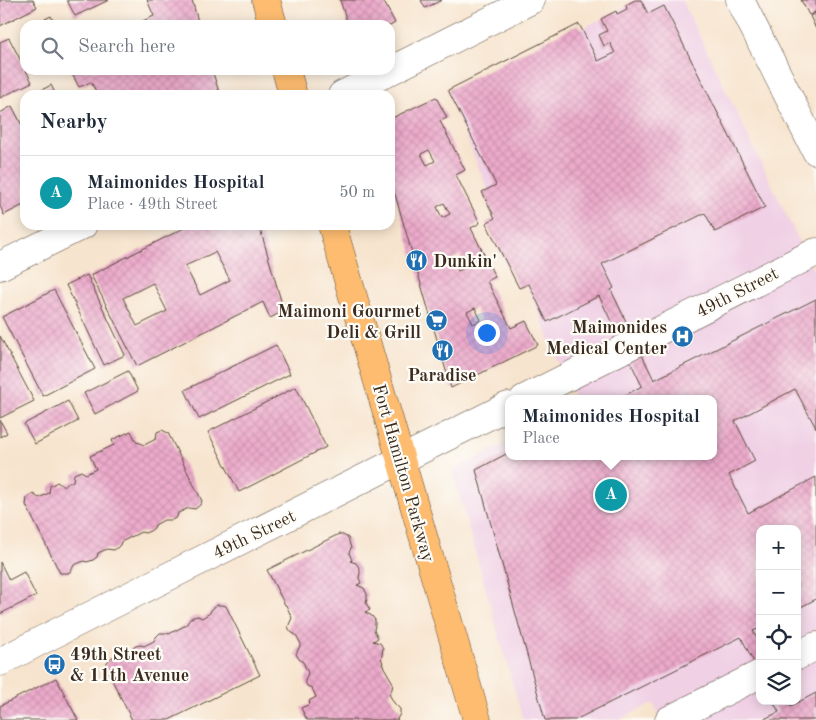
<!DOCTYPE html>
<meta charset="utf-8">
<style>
:root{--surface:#fff;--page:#f2f2f3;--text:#1f2937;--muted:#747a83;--line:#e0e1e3;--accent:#1f6fb2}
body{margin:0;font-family:"Old Standard TT",serif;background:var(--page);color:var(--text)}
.controls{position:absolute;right:15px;bottom:15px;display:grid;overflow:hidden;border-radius:10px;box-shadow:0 2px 12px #0003}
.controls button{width:45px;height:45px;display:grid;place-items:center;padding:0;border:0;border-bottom:1px solid var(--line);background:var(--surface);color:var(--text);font:25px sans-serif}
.you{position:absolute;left:486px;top:332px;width:18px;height:18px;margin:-12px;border:4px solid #fff;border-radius:50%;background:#1a73e8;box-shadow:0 0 0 8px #1a73e833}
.badge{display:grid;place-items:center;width:32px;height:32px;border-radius:50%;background:var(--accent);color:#fff;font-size:16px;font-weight:700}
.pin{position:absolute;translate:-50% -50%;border:2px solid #fff;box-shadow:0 1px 5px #0006}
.popup{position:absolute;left:505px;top:395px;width:212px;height:65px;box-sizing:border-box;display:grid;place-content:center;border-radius:10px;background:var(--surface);filter:drop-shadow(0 1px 4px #0005);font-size:16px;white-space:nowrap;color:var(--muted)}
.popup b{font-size:19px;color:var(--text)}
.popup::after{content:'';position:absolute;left:50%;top:100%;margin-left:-10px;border:10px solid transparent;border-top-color:var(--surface)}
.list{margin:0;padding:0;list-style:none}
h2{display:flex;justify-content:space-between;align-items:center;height:65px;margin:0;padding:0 20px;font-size:21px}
h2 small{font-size:16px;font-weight:400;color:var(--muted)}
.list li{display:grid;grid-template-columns:32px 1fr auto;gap:15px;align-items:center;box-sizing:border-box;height:75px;padding:0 20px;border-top:1px solid var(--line)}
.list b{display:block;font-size:19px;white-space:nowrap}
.list p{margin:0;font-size:16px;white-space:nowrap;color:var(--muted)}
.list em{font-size:16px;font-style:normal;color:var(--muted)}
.icon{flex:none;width:28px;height:28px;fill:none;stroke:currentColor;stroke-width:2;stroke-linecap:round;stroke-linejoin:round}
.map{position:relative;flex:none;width:816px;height:720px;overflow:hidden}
.search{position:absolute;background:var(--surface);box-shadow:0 2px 12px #0003;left:20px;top:20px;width:375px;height:55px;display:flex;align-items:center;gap:12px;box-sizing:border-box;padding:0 18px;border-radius:15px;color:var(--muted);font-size:19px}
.panel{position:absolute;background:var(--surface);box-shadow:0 2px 12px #0003;left:20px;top:90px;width:375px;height:140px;border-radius:15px}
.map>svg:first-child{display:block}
.built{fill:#f0d0e5;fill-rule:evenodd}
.building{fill:url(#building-cross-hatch);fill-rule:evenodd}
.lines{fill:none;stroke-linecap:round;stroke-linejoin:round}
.minor-casing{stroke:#574638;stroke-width:29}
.major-casing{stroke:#574638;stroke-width:29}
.minor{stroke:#fff;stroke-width:28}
.major{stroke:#fdbc70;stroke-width:28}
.labels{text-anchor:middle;stroke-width:4.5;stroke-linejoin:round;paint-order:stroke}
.poi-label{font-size:18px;font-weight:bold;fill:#3b2a1e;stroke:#fdfcf7;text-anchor:start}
.street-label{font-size:18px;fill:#3b2a1e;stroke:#fdfcf7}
</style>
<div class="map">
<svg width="816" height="720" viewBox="0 0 816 720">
<defs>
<pattern id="building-cross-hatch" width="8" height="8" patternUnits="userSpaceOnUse" patternTransform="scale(1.25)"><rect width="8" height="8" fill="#ecaacb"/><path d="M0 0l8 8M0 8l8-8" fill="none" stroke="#cb92ae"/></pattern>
</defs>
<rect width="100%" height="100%" fill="#fdfcf7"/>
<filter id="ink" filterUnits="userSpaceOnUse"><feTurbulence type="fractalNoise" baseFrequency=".02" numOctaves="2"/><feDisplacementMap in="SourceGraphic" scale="10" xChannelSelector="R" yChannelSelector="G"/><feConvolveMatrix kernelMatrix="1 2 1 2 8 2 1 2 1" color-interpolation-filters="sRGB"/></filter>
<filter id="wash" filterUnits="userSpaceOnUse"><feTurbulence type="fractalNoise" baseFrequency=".0096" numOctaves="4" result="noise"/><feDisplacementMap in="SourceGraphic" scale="20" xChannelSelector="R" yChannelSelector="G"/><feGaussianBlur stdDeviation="1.12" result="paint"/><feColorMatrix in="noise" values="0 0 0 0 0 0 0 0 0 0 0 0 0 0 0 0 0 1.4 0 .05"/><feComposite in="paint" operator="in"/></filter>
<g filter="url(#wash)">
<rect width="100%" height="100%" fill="#f7e4ce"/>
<!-- built -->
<path class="built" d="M641 0H682L816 276V720H662L653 703 619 720H523L452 470 508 442V456H714V399H574L448 93ZM760 529H797V701H760Z"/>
<g id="blocks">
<!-- building -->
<g class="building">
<polygon points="0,0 33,0 37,7 0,26"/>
<polygon points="67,0 109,0 75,16"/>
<polygon points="147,0 192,0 199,25 134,25 154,16"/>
<polygon points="340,0 383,0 395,23 390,26 348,25"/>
<polygon points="421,0 442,0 425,8"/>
<polygon points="635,0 641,0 648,14 664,6 765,207 715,232 705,213 602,264 614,288 611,290 654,380 816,299 816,428 795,389 735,421 755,461 729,475 748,513 816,477 816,599 797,609 797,529 760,529 760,628 753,631 760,644 760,674 741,637 575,720 545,720 476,470 508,453 508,456 714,456 714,399 618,399 642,386 599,296 547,322 529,284 519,288 486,223 495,218 482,192 496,185 448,90 579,24 598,61 615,53 610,43 604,46 599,35 607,31 601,19 616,11 617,14 627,9 626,5"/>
<polygon points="801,0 816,0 816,12 809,15"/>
<polygon points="816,13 816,29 810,16"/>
<polygon points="51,16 55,25 33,25"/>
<polygon points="9,38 32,82 0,98 0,42"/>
<polygon points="70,70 212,70 220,95 167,95 167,94 165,95 98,95 91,82 79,87"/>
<polygon points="51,85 56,95 33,95"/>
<path d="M436 97 447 118 440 121 465 170 456 175 480 223 471 228 495 277 487 281 511 328 526 321 538 345 451 388 390 177V119ZM429 150 435 161 427 165 421 154ZM444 203 450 214 442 218 437 207ZM460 255 466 267 458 271 452 260ZM475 308 481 320 473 324 467 312Z"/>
<polygon points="12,106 25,131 25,204 4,215 0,206 0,113"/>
<path d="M190 225H259L284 311 270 318 263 302 137 366 91 275ZM215 252 230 280 200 295 185 266ZM153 283 167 311 137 326 123 298Z"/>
<polygon points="87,275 125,355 104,365 66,285"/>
<polygon points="54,290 95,369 43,396 2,317"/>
<polygon points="0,336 34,401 0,418"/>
<polygon points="276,345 290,374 199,419 185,390"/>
<polygon points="128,371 138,391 95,414 84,393"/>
<polygon points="296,387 326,447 239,492 208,432"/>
<polygon points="68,401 78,421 35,444 24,424"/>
<polygon points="0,420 7,433 0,437"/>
<polygon points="162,430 168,433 202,501 200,505 195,509 189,508 178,513 177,517 172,520 164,520 155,525 154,528 150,531 145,533 141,532 121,542 120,545 117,548 114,550 107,549 98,553 97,557 93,560 87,562 84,561 74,565 71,571 68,573 60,573 26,505 27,498 33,494 39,498 49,493 50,486 57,482 63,486 73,481 74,474 81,471 86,474 96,469 90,456 114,445 112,440 131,431 137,443 138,442 144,445 156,439 157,432"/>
<polygon points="339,534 343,535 348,538 351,548 349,553 352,560 350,561 356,563 360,569 360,573 359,578 361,583 357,585 364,588 367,594 367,599 366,603 370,610 365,612 372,616 375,620 375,625 374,630 378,638 373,641 380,643 383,648 382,655 381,658 383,663 382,664 393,683 392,689 389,694 394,703 400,709 400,714 397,719 398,720 307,720 301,708 310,704 309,701 316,697 312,688 307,686 305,681 308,673 303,662 299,659 296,654 301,644 296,635 291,632 288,627 292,618 286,605 285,605 267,570"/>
<polygon points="0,562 9,580 24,572 36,596 0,614"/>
<polygon points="217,605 222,605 226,606 260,675 169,720 132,720 105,666 108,661 112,657 121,658 129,654 131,649 136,646 141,645 144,646 154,641 156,637 160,633 166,633 169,634 186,625 190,619 193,617 198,616 202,618 210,613 211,610"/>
<polygon points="56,678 78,720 0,720 0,706"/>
<polygon points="816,693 816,720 762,720 779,712 773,701 788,701 791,706"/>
</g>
</g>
</g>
<g filter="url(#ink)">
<use href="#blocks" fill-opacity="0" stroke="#574638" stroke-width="1"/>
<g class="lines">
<defs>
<g id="minor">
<polyline points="740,0 816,151"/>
<polyline points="342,95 531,0"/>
<polyline points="0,266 83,225"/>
<polyline points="524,399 816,252"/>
<polyline points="797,656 816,646"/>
<polyline points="0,662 42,640 508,406"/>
<polyline points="669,720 760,674"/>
</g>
<g id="major">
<polyline points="266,0 273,25"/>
<polyline points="286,70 293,95"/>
<polyline points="332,225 477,720"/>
</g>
</defs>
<!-- minor casing -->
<use href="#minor" class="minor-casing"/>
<!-- major casing -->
<use href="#major" class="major-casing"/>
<!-- minor -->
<use href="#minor" class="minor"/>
<!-- major -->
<use href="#major" class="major"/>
</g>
</g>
<!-- icons -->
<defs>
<symbol id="restaurant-disc" viewBox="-11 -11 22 22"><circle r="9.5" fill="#1f6fb2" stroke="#fdfcf7"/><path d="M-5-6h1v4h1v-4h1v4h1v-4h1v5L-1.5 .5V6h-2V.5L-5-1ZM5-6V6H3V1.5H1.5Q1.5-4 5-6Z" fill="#fff"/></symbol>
<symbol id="supermarket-disc" viewBox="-11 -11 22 22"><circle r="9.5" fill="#1f6fb2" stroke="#fdfcf7"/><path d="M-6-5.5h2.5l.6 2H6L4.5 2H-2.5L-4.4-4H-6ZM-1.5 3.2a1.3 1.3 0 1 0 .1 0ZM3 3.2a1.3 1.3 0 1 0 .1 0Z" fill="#fff"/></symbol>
<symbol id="hospital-disc" viewBox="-11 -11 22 22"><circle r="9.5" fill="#1f6fb2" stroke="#fdfcf7"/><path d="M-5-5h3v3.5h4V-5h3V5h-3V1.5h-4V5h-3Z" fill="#fff"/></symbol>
<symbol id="bus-disc" viewBox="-11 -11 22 22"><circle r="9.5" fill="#1f6fb2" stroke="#fdfcf7"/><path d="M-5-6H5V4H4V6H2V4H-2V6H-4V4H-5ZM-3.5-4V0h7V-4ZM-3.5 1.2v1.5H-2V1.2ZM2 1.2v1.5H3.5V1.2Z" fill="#fff"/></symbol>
</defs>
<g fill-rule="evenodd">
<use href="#restaurant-disc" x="404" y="248" width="25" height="25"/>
<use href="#supermarket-disc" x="424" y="308" width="25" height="25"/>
<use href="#hospital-disc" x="670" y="324" width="25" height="25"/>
<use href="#restaurant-disc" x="430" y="338" width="25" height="25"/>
<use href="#bus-disc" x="42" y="652" width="25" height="25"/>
</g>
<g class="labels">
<!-- poi labels -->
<g class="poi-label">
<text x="433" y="267">Dunkin'</text>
<text x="421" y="317" text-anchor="end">Maimoni Gourmet<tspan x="421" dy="21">Deli &amp; Grill</tspan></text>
<text x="667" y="333" text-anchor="end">Maimonides<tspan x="667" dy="21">Medical Center</tspan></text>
<text x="442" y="381" text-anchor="middle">Paradise</text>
<text x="70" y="660">49th Street<tspan x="70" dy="21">&amp; 11th Avenue</tspan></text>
</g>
<!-- street labels -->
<g class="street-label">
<text transform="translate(737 292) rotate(-27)" y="6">49th Street</text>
<text transform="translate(404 473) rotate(74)" y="6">Fort Hamilton Parkway</text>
<text transform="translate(254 534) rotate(-26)" y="6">49th Street</text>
</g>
</g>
</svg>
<div class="controls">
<button>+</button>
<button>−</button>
<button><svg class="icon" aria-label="locate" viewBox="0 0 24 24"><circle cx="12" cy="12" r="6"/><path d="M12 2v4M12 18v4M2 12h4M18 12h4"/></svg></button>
<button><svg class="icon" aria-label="layers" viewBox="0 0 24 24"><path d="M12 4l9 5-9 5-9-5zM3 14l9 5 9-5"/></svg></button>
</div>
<div class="you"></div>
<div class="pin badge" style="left:611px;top:495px;background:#0f9aa8">A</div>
<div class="popup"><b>Maimonides Hospital</b>Place</div>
<div class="search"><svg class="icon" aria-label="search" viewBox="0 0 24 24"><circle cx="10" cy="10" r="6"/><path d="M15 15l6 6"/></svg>Search here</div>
<section class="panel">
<h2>Nearby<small></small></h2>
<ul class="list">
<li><span class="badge" style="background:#0f9aa8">A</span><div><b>Maimonides Hospital</b><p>Place · 49th Street</p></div><em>50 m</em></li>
</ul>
</section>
</div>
